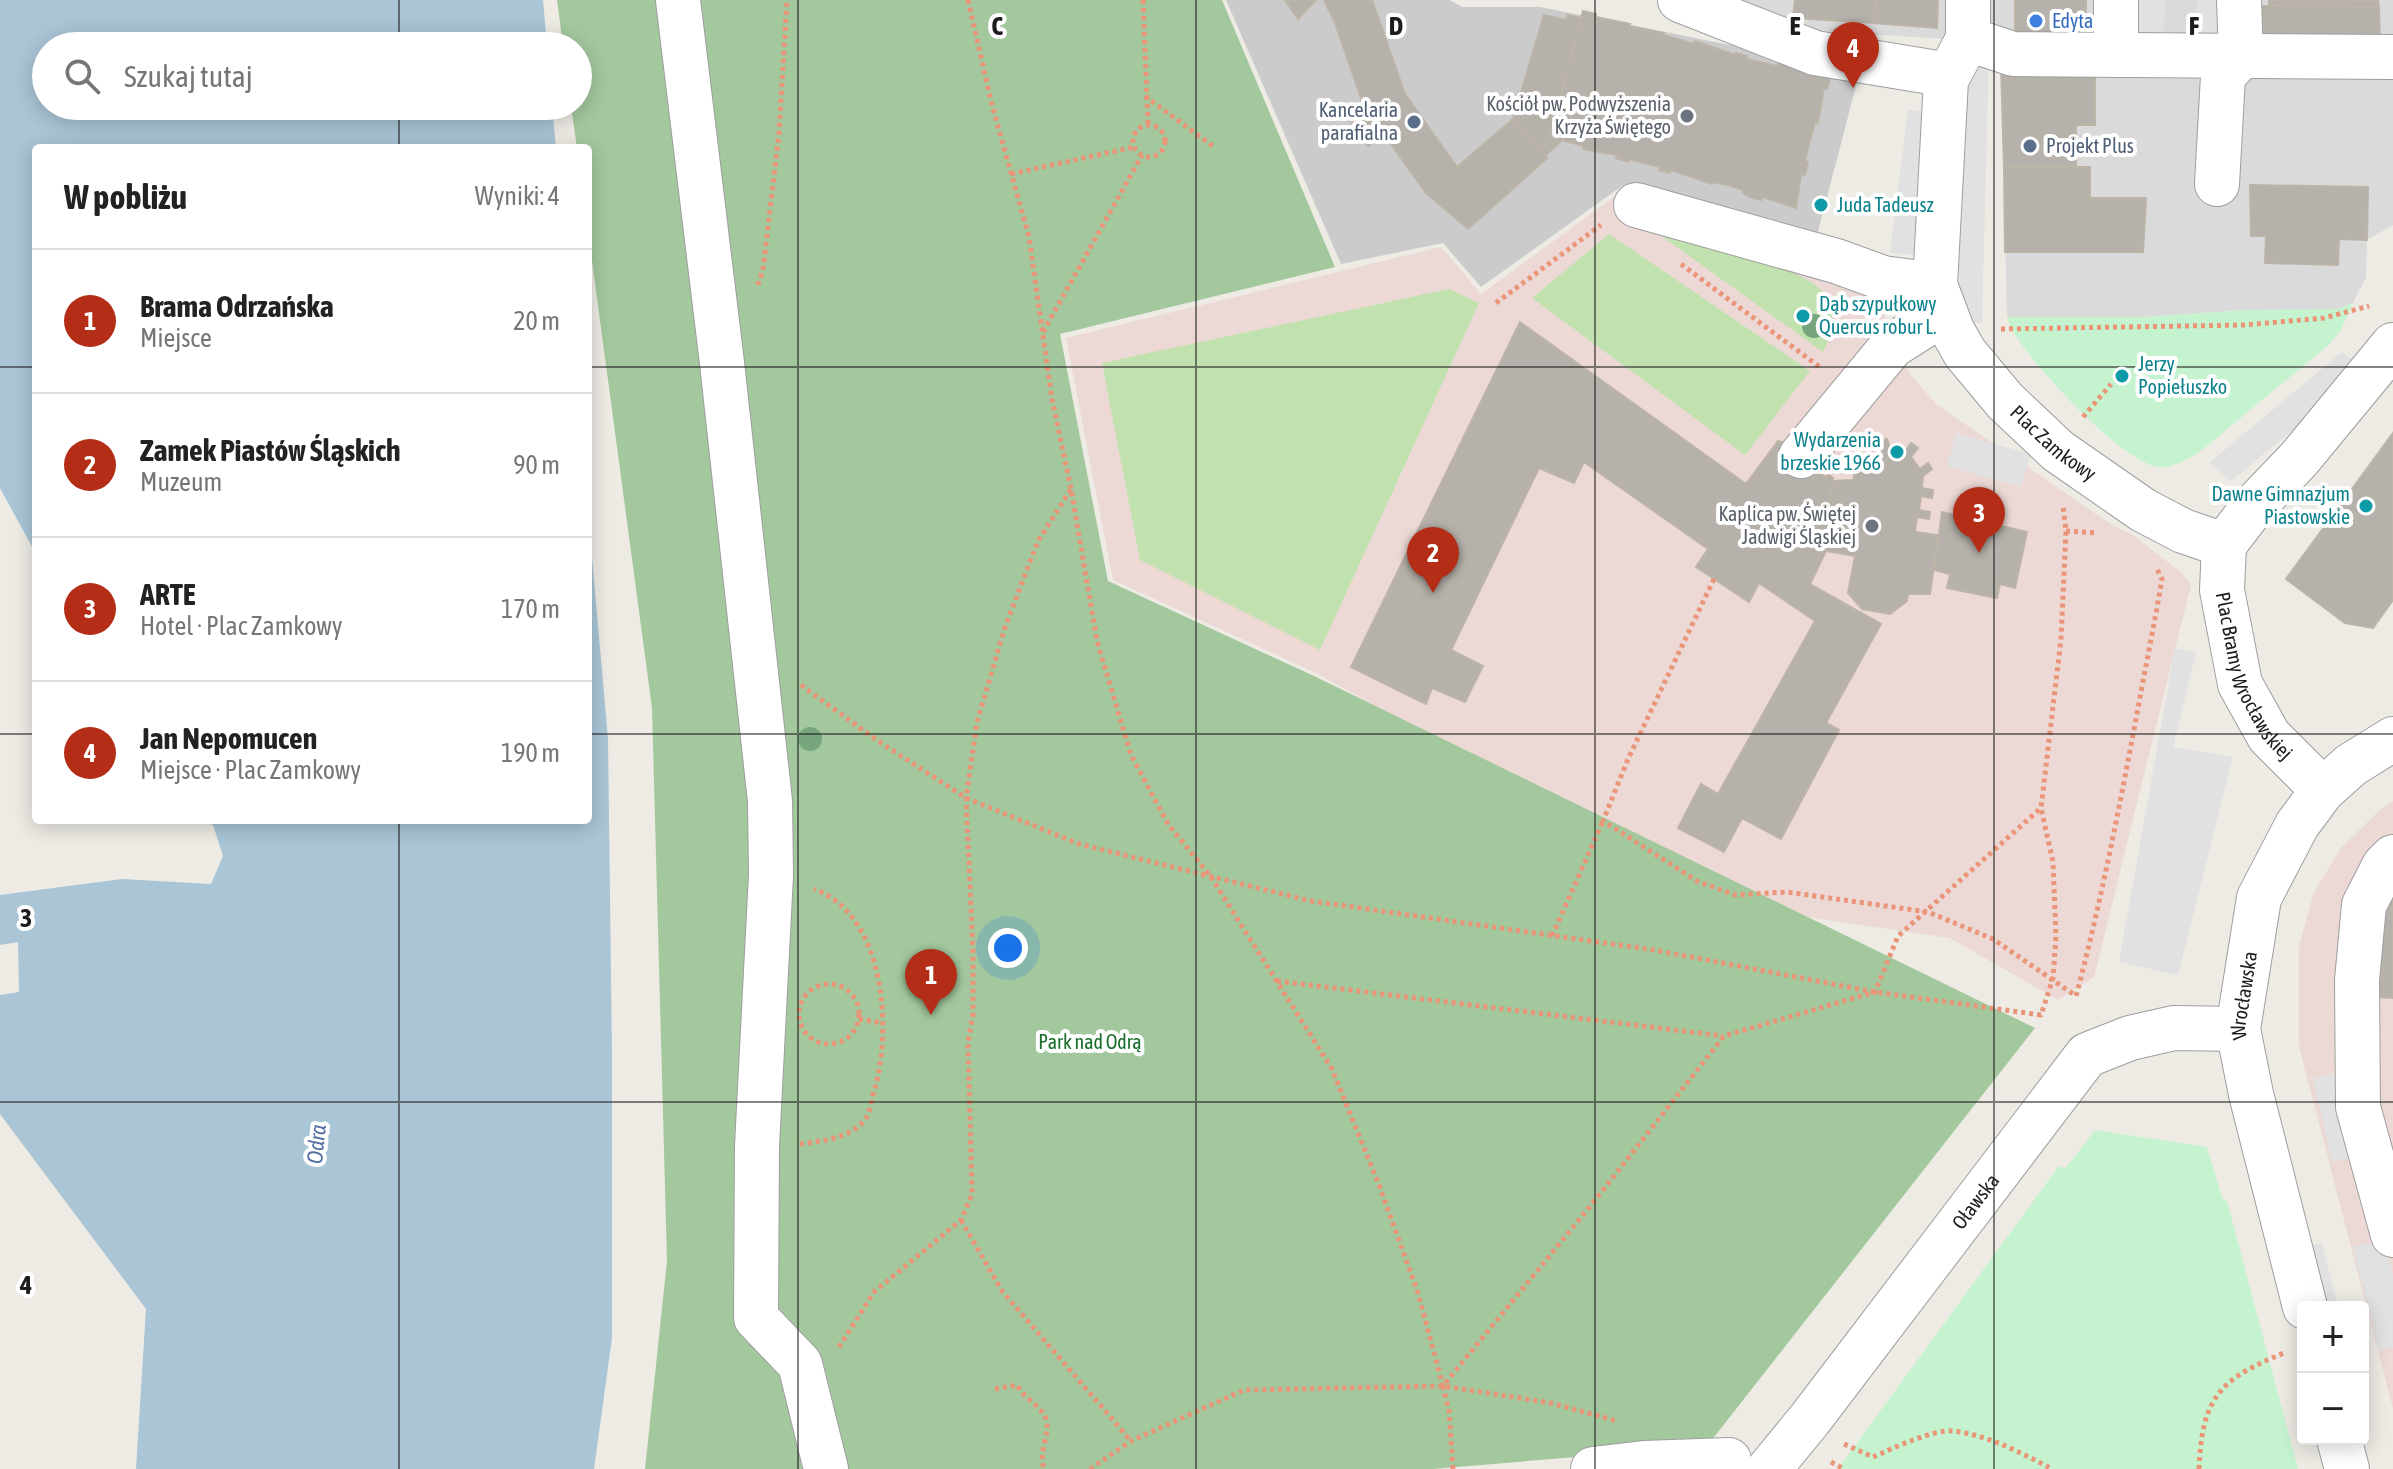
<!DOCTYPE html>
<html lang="pl">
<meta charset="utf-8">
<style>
:root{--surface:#fff;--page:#f6f6f6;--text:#222;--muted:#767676;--line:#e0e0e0;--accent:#b42d16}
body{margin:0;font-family:"Asap Condensed",sans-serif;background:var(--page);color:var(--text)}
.controls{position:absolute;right:24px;bottom:24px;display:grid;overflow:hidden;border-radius:8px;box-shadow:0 4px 20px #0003}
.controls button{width:72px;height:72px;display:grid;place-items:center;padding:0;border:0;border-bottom:2px solid var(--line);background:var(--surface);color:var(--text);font:40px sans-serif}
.you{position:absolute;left:1008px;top:948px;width:28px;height:28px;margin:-20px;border:6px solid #fff;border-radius:50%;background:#1a73e8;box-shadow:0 0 0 12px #1a73e833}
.badge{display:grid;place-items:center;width:52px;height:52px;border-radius:50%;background:var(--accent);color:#fff;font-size:26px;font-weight:700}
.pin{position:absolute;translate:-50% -66px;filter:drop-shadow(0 2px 4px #0008)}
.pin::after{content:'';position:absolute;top:42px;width:28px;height:24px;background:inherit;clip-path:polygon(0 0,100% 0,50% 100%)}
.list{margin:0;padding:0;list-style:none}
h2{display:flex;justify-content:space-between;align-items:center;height:104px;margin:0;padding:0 32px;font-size:34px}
h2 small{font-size:26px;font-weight:400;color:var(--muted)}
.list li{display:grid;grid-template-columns:52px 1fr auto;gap:24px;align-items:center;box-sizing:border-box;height:144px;padding:0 32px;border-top:2px solid var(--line)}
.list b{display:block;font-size:30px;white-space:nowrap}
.list p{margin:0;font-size:26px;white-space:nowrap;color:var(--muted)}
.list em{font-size:26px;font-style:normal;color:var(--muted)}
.icon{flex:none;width:44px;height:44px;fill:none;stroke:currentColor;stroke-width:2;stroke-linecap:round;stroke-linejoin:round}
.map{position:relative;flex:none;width:2393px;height:1469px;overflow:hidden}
.search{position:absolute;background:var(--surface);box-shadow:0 4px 20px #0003;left:32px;top:32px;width:560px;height:88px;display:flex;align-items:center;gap:20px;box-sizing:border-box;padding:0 28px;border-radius:44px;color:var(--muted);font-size:30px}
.panel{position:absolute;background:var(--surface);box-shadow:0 4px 20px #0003;left:32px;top:144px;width:560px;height:680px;border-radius:8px}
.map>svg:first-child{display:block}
.residential{fill:#dbdada}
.commercial{fill:#ecd9d5}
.religious{fill:#cbcbcb}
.grass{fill:#c1e2af}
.forest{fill:#a3c89d}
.park{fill:#c5f3cf}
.parking{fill:#e1e1e1}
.water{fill:#a9c5d6}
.building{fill:#b6b1aa;stroke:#bdb4a8;stroke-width:2}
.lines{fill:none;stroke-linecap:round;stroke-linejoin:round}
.minor-casing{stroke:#9e9e9e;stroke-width:46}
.path{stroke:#ea9478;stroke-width:5;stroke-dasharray:4 4;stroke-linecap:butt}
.minor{stroke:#fff;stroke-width:44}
.tree{fill:#77a67e}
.grid{fill:none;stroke:#1d1d1d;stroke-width:2;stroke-opacity:0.55}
.shop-dot{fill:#3f7fe0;stroke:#fff;stroke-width:3}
.worship-dot{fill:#6b7280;stroke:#fff;stroke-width:3}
.service-dot{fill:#5c6f8a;stroke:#fff;stroke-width:3}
.culture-dot{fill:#0f9aa8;stroke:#fff;stroke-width:3}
.labels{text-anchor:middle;stroke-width:8;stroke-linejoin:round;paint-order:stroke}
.shop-label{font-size:20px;fill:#366cbe;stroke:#fff;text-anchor:start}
.worship-label{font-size:20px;fill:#5b616d;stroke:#fff;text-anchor:end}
.service-label{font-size:20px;fill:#4e5e75;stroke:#fff;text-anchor:end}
.culture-label{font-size:20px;fill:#0d838f;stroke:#fff;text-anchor:start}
.street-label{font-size:20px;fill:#1d1d1d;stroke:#fff}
.park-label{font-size:20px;fill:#176e2b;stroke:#fff}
.water-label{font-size:22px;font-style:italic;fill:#5470a2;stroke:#fff}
.grid-label{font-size:26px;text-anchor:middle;font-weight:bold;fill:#1d1d1d;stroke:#fff;stroke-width:8;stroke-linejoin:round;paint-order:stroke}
</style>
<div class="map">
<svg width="2393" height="1469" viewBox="0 0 2393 1469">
<rect width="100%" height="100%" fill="#edebe4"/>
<!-- residential -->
<polygon class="residential" points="1738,0 2393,0 2393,225 2367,240 2366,277 2353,303 2338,309 2248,310 2143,317 2007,317 2001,69 1992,42 1788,29"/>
<!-- commercial -->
<g class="commercial">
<polygon points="1622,191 1861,259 1909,373 1936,404 2112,525 2133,535 2182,573 2191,585 2094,977 2058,1000 1950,938 1731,906 1316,673 1113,580 1066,338 1441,247 1481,294"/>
<polygon points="2393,801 2393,1409 2299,1046 2299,947 2313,894 2341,848 2382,808"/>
</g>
<!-- religious -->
<polygon class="religious" points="1226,0 1450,0 1462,7 1540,7 1860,71 1816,239 1622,186 1481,287 1443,243 1341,264"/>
<!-- grass -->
<g class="grass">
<path d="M1653 230C1689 241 1799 265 1821 290 1838 308 1834 332 1823 352Z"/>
<polygon points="1609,234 1810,371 1745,455 1532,298"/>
<polygon points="1449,289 1479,303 1320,650 1140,560 1102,363"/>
</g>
<!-- forest -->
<polygon class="forest" points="557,0 1222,0 1335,267 1060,334 1108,581 1314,676 2035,1028 1707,1446 1433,1469 645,1469 667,1261 652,708 588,231 588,148 577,148 571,106 578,106 578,46 563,46"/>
<!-- park -->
<g class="park">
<path d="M2353 303 2341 330 2328 346C2298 370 2268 395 2238 420 2218 436 2193 462 2167 467 2132 475 2037 368 2018 339 2013 333 2010 325 2007 317H2143L2248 310 2338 309Z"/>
<polygon points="2095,1130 2207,1147 2223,1200 2227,1201 2298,1469 1838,1469 2059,1166 2066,1168"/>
</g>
<!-- parking -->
<g class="parking">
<polygon points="2130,0 2166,0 2163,32 2133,31"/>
<polygon points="2197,0 2226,0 2223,37 2195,37"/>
<polygon points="1964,51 1989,52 1982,323 1958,323"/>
<polygon points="1908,110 1933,113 1917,255 1890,253"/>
<polygon points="2342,352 2361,367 2302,422 2231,481 2209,463"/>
<polygon points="1956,433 2031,454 2021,487 1947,466"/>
<polygon points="2175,648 2196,652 2173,747 2233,757 2178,975 2119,962"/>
<polygon points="2350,1071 2358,1156 2332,1162 2313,1078"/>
<polygon points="2384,1239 2393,1275 2393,1348 2379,1351 2353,1247"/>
<polygon points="2322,1243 2338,1307 2322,1307 2306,1247"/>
</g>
<!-- water -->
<g class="water">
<polygon points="0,0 543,0 547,46 46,46 46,106 552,106 556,148 36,148 36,554 0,488"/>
<polygon points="588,512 608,739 612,1055 612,1338 594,1469 136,1469 146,1309 0,1114 0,995 19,992 18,942 0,945 0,895 122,879 211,884 223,856 213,825 195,820 588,820"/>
</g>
<!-- building -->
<g class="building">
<polygon points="1285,0 1316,0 1298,19"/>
<polygon points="1324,0 1372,0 1405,94 1457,167 1513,119 1547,158 1468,229 1426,193 1384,134 1368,146 1345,113 1362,101 1335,23"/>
<polygon points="1795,0 1876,0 1874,23 1793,18"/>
<polygon points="1876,0 1938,0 1937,28 1874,23"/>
<polygon points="2015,0 2086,0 2085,43 2015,42"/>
<polygon points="2269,0 2378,0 2379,7 2269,6"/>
<polygon points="2262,6 2379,7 2380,42 2263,42"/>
<polygon points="1583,11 1596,14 1596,17 1630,24 1629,26 1664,33 1663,35 1694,44 1695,41 1735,55 1736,53 1747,56 1746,59 1777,66 1778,63 1784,64 1817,76 1818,72 1831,76 1827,89 1824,88 1818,123 1815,122 1810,140 1805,161 1808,162 1805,175 1801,174 1796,208 1763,197 1761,200 1750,197 1743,193 1743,190 1728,185 1713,182 1712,184 1671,170 1670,173 1659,170 1660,167 1629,159 1628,162 1616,158 1617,155 1583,149 1584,146 1561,140 1560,142 1549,139"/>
<polygon points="1544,15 1566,20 1567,15 1581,18 1549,139 1560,142 1545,156 1513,119"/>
<polygon points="2001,65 2095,65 2095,125 2076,125 2076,167 2004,167"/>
<polygon points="2004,167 2090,167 2090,198 2146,198 2143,252 2005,252"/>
<polygon points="2250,185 2368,187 2367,240 2339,239 2338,265 2265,263 2266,236 2251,236"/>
<polygon points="1520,322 1746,484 1778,441 1784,443 1825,477 1829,475 1833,478 1826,551 1810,584 1881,624 1826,723 1839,730 1781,839 1742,818 1724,852 1678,828 1701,784 1718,794 1815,621 1759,583 1749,602 1696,567 1708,549 1584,462 1574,483 1539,468 1451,650 1483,666 1465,702 1432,688 1426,704 1351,667"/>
<polygon points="2393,433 2393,600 2373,628 2345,623 2286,579"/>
<polygon points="1887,439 1891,451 1904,453 1911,443 1918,448 1911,457 1920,469 1928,463 1932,469 1923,476 1922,488 1933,490 1932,498 1921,496 1919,510 1930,512 1929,519 1917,517 1915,532 1938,535 1930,594 1908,594 1907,601 1890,614 1862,609 1848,593 1855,556 1826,551 1832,481 1853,480 1860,456 1870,462 1882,453 1879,441"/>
<polygon points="1942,512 2027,532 2015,588 2000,584 1997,598 1947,588 1950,574 1934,570"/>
<polygon points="2393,890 2393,998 2375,997 2375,937"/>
</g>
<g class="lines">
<defs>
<g id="minor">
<polyline points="678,0 722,363 770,801 771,875 757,1146 756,1318 800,1364 826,1469"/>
<polyline points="1680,0 1815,53 1931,72 1946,80"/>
<path id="s1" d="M1968 0V39L1946 80 1935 285 1952 330 1965 353 2005 401 2058 451 2143 510 2183 531 2224 545"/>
<polyline points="1968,39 2013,54 2393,57"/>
<polyline points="2116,55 2116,0"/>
<polyline points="2217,184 2223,76 2241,56 2239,0"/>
<polyline points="1636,205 1836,261 1883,278 1935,285"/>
<polyline points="1801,456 1892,346 1944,313"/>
<path id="s2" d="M2224 545 2222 590 2240 684 2269 736 2323 790"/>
<polyline points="2224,545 2253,507 2299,459 2393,345"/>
<polyline points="2393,857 2384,866 2364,905 2357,980 2358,1107 2393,1235"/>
<path id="s3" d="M2305 1307 2251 1094 2238 1029 2259 898 2297 825 2323 790 2351 765 2393 739"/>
<polyline points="2339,1439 2347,1469"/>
<polyline points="1593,1469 1644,1463 1729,1460"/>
<path id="s4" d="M1769 1469 1810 1419 2087 1055 2130 1038 2174 1028 2238 1029"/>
</g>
</defs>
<!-- minor casing -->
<use href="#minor" class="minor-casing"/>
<!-- path -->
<g class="path">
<polyline points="968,0 992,105 1029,237 1052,399 1071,489 1097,641 1131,755 1168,824 1211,877 1332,1069 1379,1185 1418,1293 1443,1386"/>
<polyline points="1143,0 1148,124"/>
<polyline points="1145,96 1214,147"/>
<circle cx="1149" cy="141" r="16"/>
<polyline points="1011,174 1134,147"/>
<polyline points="1681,264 1821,368"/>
<polyline points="758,285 763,270 779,133 787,0"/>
<polyline points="1496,303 1601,225"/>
<polyline points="2001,329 2244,325 2324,318 2369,306"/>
<polyline points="1043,332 1142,155"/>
<polyline points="2083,417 2111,384"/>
<polyline points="2066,531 2097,533"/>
<path d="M1714 579 1628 759 1603 821 1697 881 1735 895 1787 892 1928 912 1993 939 2076 996C2110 869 2132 737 2157 608L2162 579 2156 567"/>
<polyline points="801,685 878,741 966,798 1079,844 1311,901 1654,950 1875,992 2041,1015 2053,978 2056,937 2053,862 2041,808 2061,639 2066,531 2063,506"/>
<polyline points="1552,936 1603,821"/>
<polyline points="1277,981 1723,1036"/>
<circle cx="829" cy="1014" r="30"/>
<polyline points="859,1019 882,1023"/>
<path d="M800 1144C822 1141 853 1138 866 1118 871 1110 872 1096 875 1088 892 1027 885 915 814 889"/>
<polyline points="961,1220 1002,1291 1131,1441"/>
<polyline points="839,1347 874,1292 961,1220 972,1194 968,1042 973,1015 973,952 966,798 977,722 1005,627 1038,541 1071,489"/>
<path d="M995 1389 1017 1385C1024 1398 1040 1405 1046 1419 1051 1433 1038 1450 1044 1469"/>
<path d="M1844 1444 1873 1457C1891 1449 1934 1429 1952 1431 1986 1434 2022 1453 2052 1469"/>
<polyline points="1831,1462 1844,1469"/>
<polyline points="1090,1469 1131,1441 1244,1390 1443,1386 1551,1403 1617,1421"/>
<polyline points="1453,1469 1449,1411 1443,1386 1592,1204 1724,1036 1875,992 1898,936 2041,808"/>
<path d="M2199 1469C2202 1398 2219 1379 2284 1353"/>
</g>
<!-- minor -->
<use href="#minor" class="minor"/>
</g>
<!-- trees -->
<g class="tree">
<circle cx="1814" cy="326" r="12"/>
<circle cx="810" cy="739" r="12"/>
</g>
<!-- grid -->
<path class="grid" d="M399 0V46M798 0V1469M1196 0V1469M1595 0V1469M1994 0V1469M399 106V148M0 367H36M588 367H2393M0 734H36M588 734H2393M399 820V1469M0 1102H2393"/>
<!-- markers -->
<circle class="shop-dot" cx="2036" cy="21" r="8"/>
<g class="worship-dot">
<circle cx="1687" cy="116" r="8"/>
<circle cx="1872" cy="526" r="8"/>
</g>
<g class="service-dot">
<circle cx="1414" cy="122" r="8"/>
<circle cx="2030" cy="146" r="8"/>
</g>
<g class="culture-dot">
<circle cx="1821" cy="205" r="8"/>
<circle cx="1803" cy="316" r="8"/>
<circle cx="2122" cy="376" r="8"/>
<circle cx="1897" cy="452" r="8"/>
<circle cx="2366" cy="506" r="8"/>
</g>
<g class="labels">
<!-- shop labels -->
<g class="shop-label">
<text x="2052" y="28">Edyta</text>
</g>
<!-- worship labels -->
<g class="worship-label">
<text x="1671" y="111">Kościół pw. Podwyższenia<tspan x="1671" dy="23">Krzyża Świętego</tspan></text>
<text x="1856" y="521">Kaplica pw. Świętej<tspan x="1856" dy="23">Jadwigi Śląskiej</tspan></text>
</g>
<!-- service labels -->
<g class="service-label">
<text x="1398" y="117">Kancelaria<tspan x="1398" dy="23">parafialna</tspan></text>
<text x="2046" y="153" text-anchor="start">Projekt Plus</text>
</g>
<!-- culture labels -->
<g class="culture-label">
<text x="1837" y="212">Juda Tadeusz</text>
<text x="1819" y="311">Dąb szypułkowy<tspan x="1819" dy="23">Quercus robur L.</tspan></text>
<text x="2138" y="371">Jerzy<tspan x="2138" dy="23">Popiełuszko</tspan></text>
<text x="1881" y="447" text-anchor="end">Wydarzenia<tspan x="1881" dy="23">brzeskie 1966</tspan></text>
<text x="2350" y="501" text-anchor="end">Dawne Gimnazjum<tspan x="2350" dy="23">Piastowskie</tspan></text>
</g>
<!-- street labels -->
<g class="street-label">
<text dy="7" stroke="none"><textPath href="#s1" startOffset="492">Plac Zamkowy</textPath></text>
<text dy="7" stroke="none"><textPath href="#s2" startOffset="138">Plac Bramy Wrocławskiej</textPath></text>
<text dy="7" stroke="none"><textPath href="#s3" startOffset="320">Wrocławska</textPath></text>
<text dy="7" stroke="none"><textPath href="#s4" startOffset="338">Oławska</textPath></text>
</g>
<!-- park labels -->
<g class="park-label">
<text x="1090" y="1049">Park nad Odrą</text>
</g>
<!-- water labels -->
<g class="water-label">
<text transform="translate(316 1144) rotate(-84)" y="8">Odra</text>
</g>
</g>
<g class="grid-label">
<text x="997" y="35">C</text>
<text x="1396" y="35">D</text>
<text x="1795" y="35">E</text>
<text x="2194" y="35">F</text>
<text x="26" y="927">3</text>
<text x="26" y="1294">4</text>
</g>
</svg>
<div class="controls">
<button>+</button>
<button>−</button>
</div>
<div class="you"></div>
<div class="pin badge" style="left:931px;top:1015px">1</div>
<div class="pin badge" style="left:1433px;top:593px">2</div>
<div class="pin badge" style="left:1979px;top:553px">3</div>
<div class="pin badge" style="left:1853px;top:88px">4</div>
<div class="search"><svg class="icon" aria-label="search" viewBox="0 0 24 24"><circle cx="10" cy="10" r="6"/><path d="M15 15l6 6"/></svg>Szukaj tutaj</div>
<section class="panel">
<h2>W pobliżu<small>Wyniki: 4</small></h2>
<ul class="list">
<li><span class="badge">1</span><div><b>Brama Odrzańska</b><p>Miejsce</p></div><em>20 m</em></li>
<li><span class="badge">2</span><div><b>Zamek Piastów Śląskich</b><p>Muzeum</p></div><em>90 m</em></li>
<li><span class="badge">3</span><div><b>ARTE</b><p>Hotel · Plac Zamkowy</p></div><em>170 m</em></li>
<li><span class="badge">4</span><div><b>Jan Nepomucen</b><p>Miejsce · Plac Zamkowy</p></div><em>190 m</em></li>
</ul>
</section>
</div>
